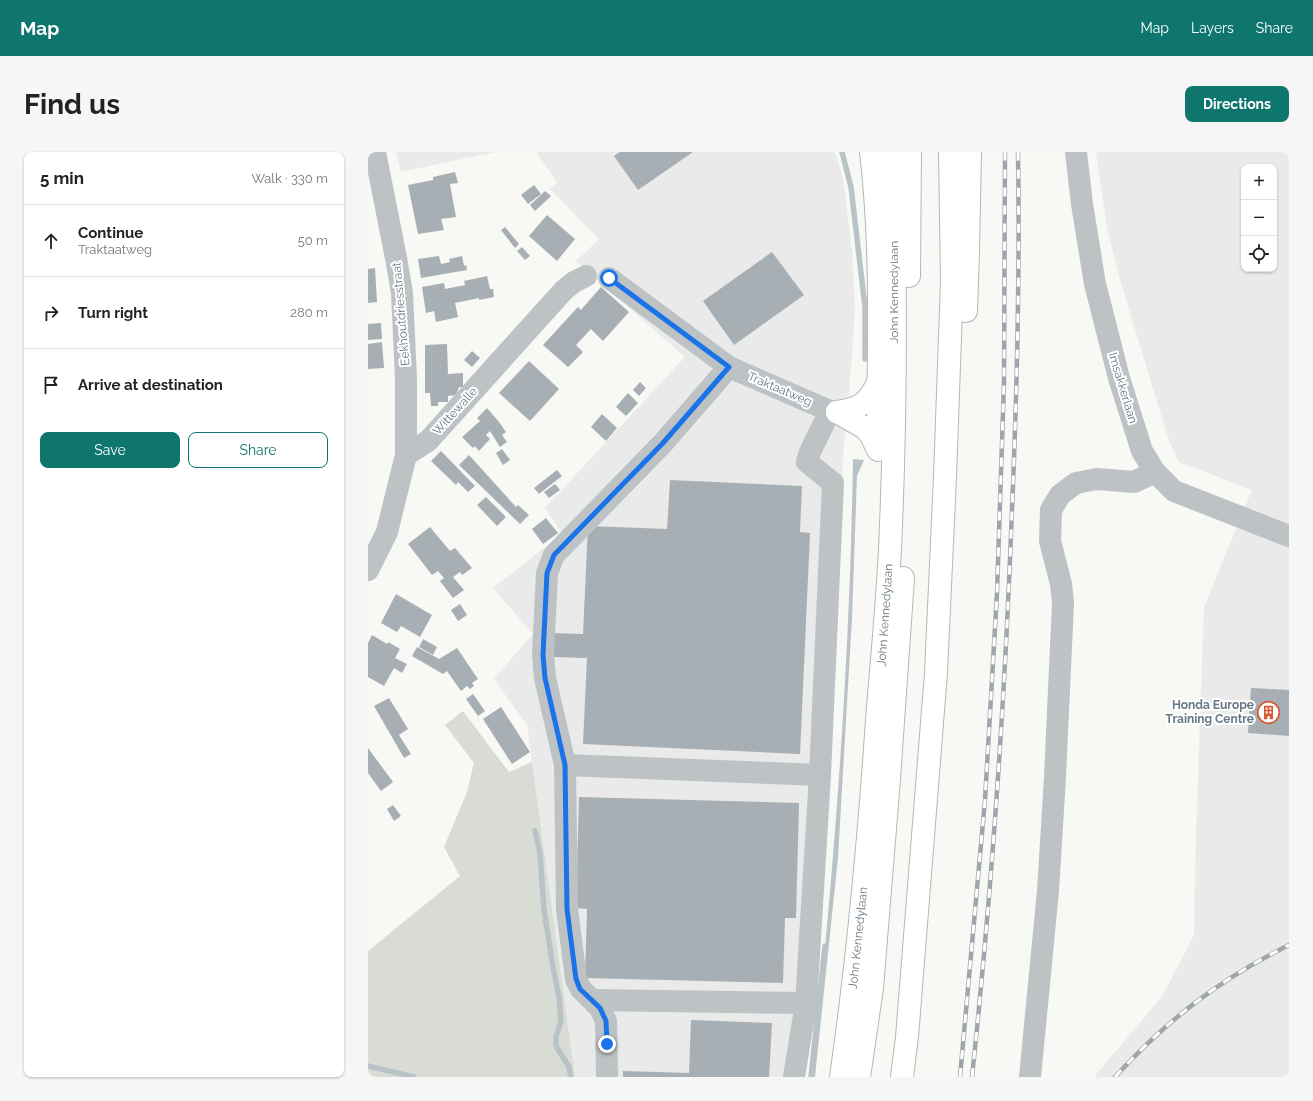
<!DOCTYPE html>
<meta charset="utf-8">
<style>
:root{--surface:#fff;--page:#f6f6f6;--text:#222;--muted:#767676;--line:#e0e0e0;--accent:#0f766e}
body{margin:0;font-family:Raleway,sans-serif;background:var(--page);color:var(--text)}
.controls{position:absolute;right:12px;top:12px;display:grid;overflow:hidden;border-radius:8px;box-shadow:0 1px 3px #0004}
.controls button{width:36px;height:36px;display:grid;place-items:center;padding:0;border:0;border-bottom:1px solid var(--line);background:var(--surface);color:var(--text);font:20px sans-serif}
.stop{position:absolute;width:12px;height:12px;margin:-9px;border:3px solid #1a73e8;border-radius:50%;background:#fff}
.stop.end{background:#1a73e8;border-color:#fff;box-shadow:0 1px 4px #0008}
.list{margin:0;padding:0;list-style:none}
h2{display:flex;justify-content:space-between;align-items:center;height:52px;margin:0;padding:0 16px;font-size:17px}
h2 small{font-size:13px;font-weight:400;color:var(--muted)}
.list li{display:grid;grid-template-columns:26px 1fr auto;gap:12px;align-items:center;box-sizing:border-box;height:72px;padding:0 16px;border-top:1px solid var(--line)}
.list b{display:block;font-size:15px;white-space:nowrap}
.list p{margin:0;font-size:13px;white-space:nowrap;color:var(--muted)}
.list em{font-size:13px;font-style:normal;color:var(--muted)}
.actions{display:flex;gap:8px;padding:12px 16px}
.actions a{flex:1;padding:9px 0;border:1px solid var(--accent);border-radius:8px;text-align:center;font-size:14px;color:var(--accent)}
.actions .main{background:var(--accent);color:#fff}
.icon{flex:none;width:22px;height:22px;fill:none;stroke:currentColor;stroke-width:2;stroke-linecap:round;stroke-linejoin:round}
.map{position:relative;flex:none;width:921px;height:925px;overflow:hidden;border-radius:8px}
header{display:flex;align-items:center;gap:24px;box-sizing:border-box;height:56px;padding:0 20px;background:var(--accent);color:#fff}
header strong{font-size:19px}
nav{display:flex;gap:22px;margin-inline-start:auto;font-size:14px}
.intro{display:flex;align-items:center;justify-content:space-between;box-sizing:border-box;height:96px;padding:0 24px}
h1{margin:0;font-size:28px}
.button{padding:10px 18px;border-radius:8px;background:var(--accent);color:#fff;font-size:14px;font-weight:700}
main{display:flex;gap:24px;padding:0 24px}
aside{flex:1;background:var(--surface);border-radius:8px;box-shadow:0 1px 3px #0004}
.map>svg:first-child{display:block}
.built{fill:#e9eae9;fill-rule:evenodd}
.green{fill:#d8dcd5}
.water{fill:#b9c3c7}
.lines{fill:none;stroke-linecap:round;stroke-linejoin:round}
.stream{stroke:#b9c3c7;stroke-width:5.5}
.building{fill:#a7afb4}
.highway-casing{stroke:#b3b7ba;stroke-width:24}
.minor{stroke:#bdc2c5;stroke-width:22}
.highway{stroke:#fff;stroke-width:22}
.rail-casing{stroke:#9fa6ab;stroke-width:4.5}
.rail{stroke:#fff;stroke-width:3;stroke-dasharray:9;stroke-linecap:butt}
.route{stroke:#1a73e8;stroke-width:5}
.labels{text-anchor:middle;stroke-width:4;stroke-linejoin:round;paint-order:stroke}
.street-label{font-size:12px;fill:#697884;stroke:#fff}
.poi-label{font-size:12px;font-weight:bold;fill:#697884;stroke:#fff;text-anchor:end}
</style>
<header>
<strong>Map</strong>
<nav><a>Map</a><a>Layers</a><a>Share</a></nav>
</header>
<div class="intro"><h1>Find us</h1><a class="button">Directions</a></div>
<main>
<aside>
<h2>5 min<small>Walk · 330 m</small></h2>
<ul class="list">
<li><svg class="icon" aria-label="ahead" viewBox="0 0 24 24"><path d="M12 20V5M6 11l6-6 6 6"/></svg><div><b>Continue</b><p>Traktaatweg</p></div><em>50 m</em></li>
<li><svg class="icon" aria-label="right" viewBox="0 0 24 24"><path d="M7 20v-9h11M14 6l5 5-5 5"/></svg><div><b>Turn right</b></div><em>280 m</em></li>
<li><svg class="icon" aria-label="arrive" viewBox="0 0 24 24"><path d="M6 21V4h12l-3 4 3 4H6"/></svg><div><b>Arrive at destination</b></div></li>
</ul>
<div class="actions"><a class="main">Save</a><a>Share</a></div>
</aside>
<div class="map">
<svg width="921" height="925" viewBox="0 0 921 925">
<rect width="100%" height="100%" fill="#f8f8f5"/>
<!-- built -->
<g class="built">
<polygon points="28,0 127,0 33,20"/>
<polygon points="168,0 467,0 475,26 484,97 487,155 484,204 475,306 463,598 436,925 207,925 159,573 126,527 165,482 125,436 194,382 177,356 317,205 208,109 231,87 182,37 189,30"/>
<path d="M728 0H921V925H726L795 843 826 783 828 681 836 455 884 338 811 310 801 289 752 128 739 76ZM876 15H906V117H876Z"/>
</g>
<!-- green -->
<polygon class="green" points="95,559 141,620 164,610 207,925 0,925 0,799 92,724 76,695 99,640 106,611 77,573"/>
<!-- water -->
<path class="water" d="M485 307 496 308 489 324 484 466 470 706 447 925H444C466 720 482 513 485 307Z"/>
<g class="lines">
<!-- stream -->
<g class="stream">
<polyline points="474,0 483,35 497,155 497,207"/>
<polyline points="167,679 172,701 176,758 185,815 191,845 193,869 188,884 188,894 201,915 203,925"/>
<polyline points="0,914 46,925"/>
<polyline points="443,925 457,794"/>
</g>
</g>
<!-- building -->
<g class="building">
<polygon points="252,0 325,0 270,38 246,4"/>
<polygon points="87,20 90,31 82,32 88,65 73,67 76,78 50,82 40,33 65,28 65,25"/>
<polygon points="166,33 173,42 160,52 153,43"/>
<polygon points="177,39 183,44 167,59 162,53"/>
<polygon points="179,63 207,87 189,109 161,84"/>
<polygon points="137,75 151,92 147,96 133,78"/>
<polygon points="154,95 162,104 157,108 149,99"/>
<polygon points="404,100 436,143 366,193 335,149"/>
<polygon points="71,104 73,112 82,110 81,107 94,104 96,114 98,113 99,118 53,126 50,107"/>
<polygon points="7,116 9,150 0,151 0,117"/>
<polygon points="119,124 122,137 125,137 126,145 111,148 111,146 87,151 90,165 68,170 66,159 58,161 54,135 76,131 77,137 97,133 96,129"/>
<polygon points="233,135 261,160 235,189 223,177 208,193 215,200 200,215 175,193 210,155 213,158"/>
<polygon points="13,171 14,187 0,188 0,172"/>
<polygon points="14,190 16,216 0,217 0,192"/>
<polygon points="79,192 80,222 95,221 95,235 91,235 88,243 80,244 80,250 70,250 70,254 63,254 62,241 57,241 57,193"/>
<polygon points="104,199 112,206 104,215 96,208"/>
<polygon points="161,209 191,237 162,269 131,241"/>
<polygon points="272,230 278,236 271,244 265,238"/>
<polygon points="260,241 270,251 258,264 248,255"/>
<polygon points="119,256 131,270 138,280 134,283 139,290 132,295 122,279 118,283 122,287 111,299 107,294 105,296 94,285 112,269 109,266"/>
<polygon points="234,262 249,276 238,289 223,275"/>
<polygon points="134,297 142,308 135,313 128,301"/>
<polygon points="73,299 107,334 100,340 90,330 88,333 63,309"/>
<polygon points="101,303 148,355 150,353 161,363 152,372 91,313"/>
<polygon points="189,318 194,324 171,342 166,336"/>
<polygon points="302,328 434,334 432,380 442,381 432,602 215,592 219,506 182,505 183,481 215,482 220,374 299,377"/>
<polygon points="187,332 192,338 181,346 176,340"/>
<polygon points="118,345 138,365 129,374 109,353"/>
<polygon points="178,366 190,381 175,392 164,377"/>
<polygon points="62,375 82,399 87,396 104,416 94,423 92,420 85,425 96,438 85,446 72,429 76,426 70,419 64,423 40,392"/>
<polygon points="28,442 64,463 52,485 33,474 29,480 13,471"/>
<polygon points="92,452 99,463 90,469 83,458"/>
<polygon points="4,483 19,492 20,490 32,497 27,506 39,512 34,521 26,516 16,534 0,525 0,491"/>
<polygon points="55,487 69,495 65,503 51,495"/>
<polygon points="49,495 71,507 89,496 110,527 104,531 106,534 102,537 99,534 93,539 79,519 75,522 44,504"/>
<polygon points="883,536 921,538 921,584 880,581"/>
<polygon points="105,542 117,559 110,564 98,547"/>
<polygon points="21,546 40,577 31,583 43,602 36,606 6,554"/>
<polygon points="133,555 162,600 144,612 115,567"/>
<polygon points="0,596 25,630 13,639 0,621"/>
<polygon points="211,645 431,651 428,766 417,766 415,831 217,826 219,757 208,756"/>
<polygon points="25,653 33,664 26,669 19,657"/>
<polygon points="323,868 404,871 401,925 255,925 255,919 321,921"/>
</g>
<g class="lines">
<defs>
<g id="highway">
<path d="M503 0C514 93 511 187 510 280"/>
<polyline points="541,124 542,0"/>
<polyline points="598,159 600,100 602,0"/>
<polyline points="469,260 497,276 503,283 510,298"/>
<path d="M469 260C491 257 501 251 510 230"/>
<path d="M473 925C490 806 501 687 509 568 514 503 521 438 523 373 528 249 528 124 524 0"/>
<polyline points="491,925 504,836 521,627 535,426"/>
<polyline points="534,925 539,885 568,521 577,325 584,130 582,0"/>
</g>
</defs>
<!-- highway casing -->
<use href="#highway" class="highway-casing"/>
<!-- minor -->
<g class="minor">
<polyline points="708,0 714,52 727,132 751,226 774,299 787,320 806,339 921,384"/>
<polyline points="241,126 361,215 462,259 469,260"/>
<polyline points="38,303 60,289 196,138 206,130 218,124"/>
<polyline points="0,418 19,380 38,303 38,226 34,141 28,106 7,0"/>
<polyline points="197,613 452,623"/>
<polyline points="224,848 438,851"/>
<polyline points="239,925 238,869 232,856 213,837 208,827 199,757 197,613 177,526 175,503 179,421 186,403 295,291 361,215"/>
<polyline points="426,925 438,851 452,623 465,331 439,310 442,300 462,259"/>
<polyline points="662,925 680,739 687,625 695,451 693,432 682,389 683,358 692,343 708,331 729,327 766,330 787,320"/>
</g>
<!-- highway -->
<use href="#highway" class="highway"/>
<defs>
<g id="rail">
<polyline points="592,925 617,648 629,441 636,231 637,0"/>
<path d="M604 925C624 736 637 548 644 358 649 239 652 120 650 0"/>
<path d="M747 925C799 868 852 827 921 793"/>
</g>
</defs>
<!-- rail casing -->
<use href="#rail" class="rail-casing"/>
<!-- rail -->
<use href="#rail" class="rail"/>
</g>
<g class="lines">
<!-- route -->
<polyline class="route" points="239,892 238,869 232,856 212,837 208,827 199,757 197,613 177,526 175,503 179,421 186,403 295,291 361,215 241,126"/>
</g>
<!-- icons -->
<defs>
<symbol id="building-ring" viewBox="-11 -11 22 22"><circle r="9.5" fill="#fff" stroke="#d55b38" stroke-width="1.5"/><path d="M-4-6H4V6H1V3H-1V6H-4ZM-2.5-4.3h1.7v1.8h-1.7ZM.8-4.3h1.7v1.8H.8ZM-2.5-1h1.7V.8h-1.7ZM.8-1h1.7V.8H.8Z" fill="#d55b38"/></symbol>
</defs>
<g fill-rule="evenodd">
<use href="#building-ring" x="888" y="548" width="25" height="25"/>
</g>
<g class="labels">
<!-- street labels -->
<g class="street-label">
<text transform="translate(526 140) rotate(-90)" y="4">John Kennedylaan</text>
<text transform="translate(33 162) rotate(-95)" y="4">Eekhoutdriesstraat</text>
<text transform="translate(755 236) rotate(73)" y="4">Imsakkerlaan</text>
<text transform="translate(412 237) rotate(23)" y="4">Traktaatweg</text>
<text transform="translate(87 259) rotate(-48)" y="4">Wittewalle</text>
<text transform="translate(517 463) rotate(-86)" y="4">John Kennedylaan</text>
<text transform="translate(490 786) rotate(-84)" y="4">John Kennedylaan</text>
</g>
<!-- poi labels -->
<g class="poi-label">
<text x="886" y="557">Honda Europe<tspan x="886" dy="14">Training Centre</tspan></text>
</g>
</g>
</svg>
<div class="controls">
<button>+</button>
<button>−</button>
<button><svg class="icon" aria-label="locate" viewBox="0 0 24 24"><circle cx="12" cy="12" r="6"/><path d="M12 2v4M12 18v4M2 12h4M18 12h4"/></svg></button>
</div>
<div class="stop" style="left:241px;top:126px"></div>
<div class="stop end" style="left:239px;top:892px"></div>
</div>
</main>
